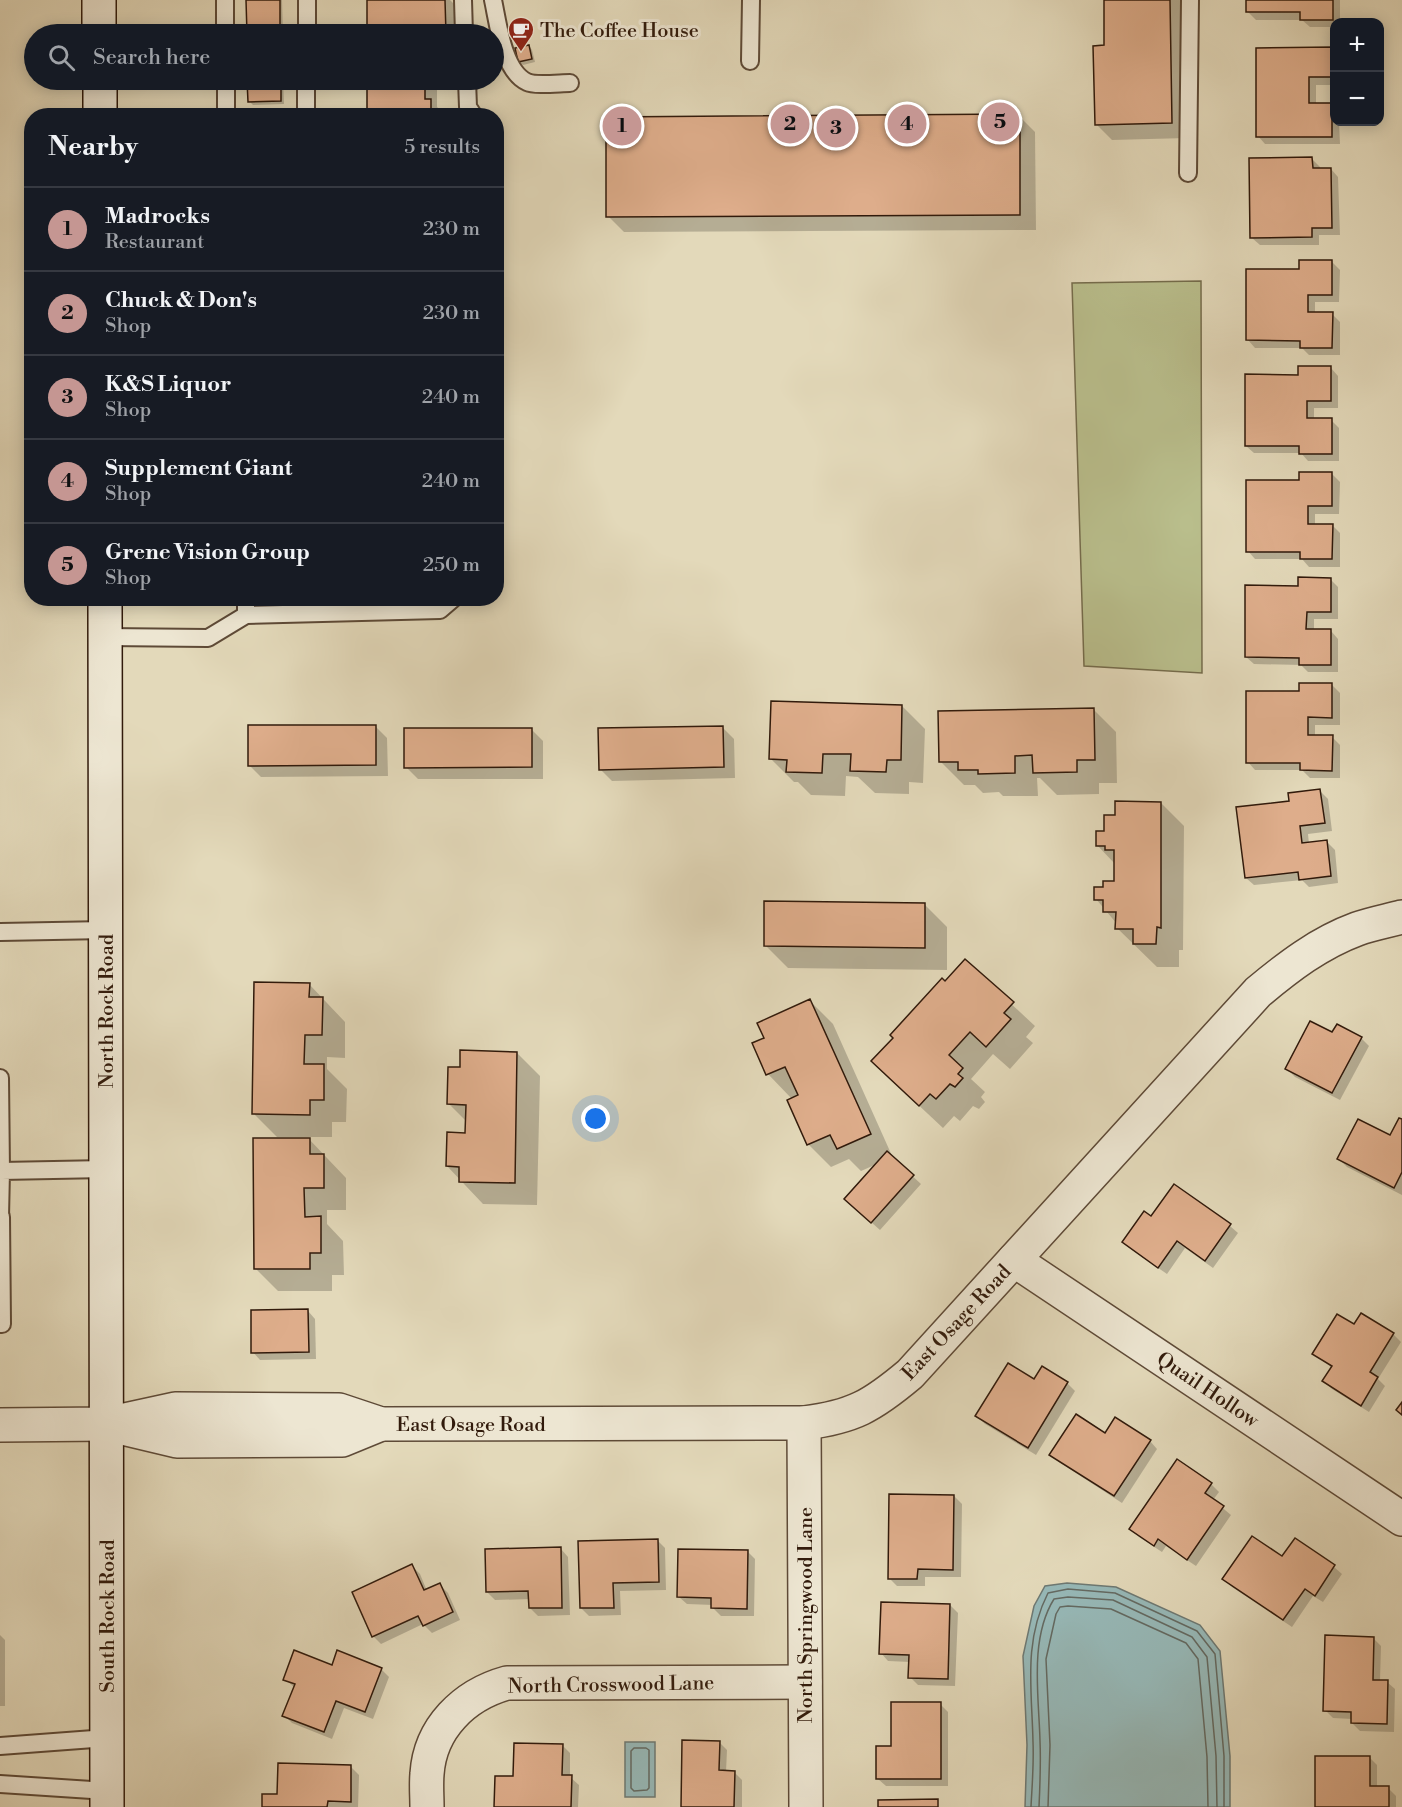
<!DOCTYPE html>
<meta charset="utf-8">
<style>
:root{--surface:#171b24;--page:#20242c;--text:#f1f3f6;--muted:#9ea1a6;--line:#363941;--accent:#c59692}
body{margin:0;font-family:"Libre Bodoni",serif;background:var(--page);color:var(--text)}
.controls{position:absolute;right:18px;top:18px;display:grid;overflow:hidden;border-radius:12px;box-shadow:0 3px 15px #0003}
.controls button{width:54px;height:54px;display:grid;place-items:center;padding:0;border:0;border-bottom:2px solid var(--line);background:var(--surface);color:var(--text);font:30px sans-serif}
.you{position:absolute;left:596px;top:1119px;width:21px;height:21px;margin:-15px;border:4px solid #fff;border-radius:50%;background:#1a73e8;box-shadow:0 0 0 9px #1a73e833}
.badge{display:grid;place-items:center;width:39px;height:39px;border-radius:50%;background:var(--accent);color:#111;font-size:20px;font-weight:700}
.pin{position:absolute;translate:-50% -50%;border:3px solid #fff;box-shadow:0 2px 6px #0006}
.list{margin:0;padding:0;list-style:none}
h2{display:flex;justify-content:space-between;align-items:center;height:78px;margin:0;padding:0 24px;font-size:26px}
h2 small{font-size:20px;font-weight:400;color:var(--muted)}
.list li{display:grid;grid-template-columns:39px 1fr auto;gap:18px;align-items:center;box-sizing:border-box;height:84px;padding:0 24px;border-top:2px solid var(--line)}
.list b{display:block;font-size:22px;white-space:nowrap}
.list p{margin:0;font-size:20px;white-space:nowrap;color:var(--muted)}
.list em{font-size:20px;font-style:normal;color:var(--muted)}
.icon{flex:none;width:33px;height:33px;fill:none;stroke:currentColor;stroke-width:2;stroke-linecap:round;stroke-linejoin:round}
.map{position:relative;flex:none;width:1402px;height:1807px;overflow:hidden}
.search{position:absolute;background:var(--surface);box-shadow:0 3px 15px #0003;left:24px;top:24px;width:480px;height:66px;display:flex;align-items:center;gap:15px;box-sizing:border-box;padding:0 21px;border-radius:33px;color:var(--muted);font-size:22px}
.panel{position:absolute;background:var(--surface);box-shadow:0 3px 15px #0003;left:24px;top:108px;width:480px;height:498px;border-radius:24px}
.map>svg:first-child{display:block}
.green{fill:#b9be8c;stroke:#756c4c;stroke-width:1.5}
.water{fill:#97b9b8;stroke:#6e7973;stroke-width:1.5}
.shadow{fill:#0003}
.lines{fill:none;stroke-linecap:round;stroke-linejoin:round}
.shore{stroke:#646a62;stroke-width:1.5}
.building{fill:#dead8b;stroke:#311a0b;stroke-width:1.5}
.service-casing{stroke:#5e4a37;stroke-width:20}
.minor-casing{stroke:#5e4a37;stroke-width:36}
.secondary-casing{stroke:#311a0b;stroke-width:36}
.service{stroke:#ede6d2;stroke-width:16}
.minor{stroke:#ede6d2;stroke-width:33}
.secondary{stroke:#ede6d2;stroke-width:33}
.labels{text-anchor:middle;stroke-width:6;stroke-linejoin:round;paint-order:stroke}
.poi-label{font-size:20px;fill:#311a0b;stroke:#ede6d2;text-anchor:start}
.street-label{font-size:20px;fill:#311a0b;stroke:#ede6d2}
</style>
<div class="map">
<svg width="1402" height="1807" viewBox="0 0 1402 1807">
<rect width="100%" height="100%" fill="#e3d9ba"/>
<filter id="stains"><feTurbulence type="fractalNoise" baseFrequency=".00333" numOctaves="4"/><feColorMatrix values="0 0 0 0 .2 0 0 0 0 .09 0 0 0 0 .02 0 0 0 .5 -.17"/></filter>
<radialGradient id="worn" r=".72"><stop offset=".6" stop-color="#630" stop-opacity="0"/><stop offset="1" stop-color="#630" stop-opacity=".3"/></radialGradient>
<!-- green -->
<polygon class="green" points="1201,281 1202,673 1084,666 1072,283"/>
<!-- water -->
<g class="water">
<polygon points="1067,1583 1116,1587 1200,1625 1220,1651 1230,1756 1230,1807 1025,1807 1027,1745 1023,1656 1034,1606 1045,1586"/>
<rect x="625" y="1742" width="30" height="55"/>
</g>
<!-- shadow -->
<g class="shadow">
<polygon points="248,0 282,0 283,34 248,34"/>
<polygon points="368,0 450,0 457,7 457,34 368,34"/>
<polygon points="1105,0 1185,0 1187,138 1112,140 1096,124 1106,46"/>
<polygon points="1248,0 1340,0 1340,22 1334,22 1334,27 1310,27 1302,20 1256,20 1248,12"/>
<polygon points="529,46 532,50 535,62 523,65 519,62"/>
<polygon points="1332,49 1334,51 1334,85 1316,85 1316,105 1331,105 1334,108 1334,122 1339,122 1340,144 1265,144 1258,136"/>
<polygon points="249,80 283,80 284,104 253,105 249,101"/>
<polygon points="369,80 437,80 437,107 442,112 442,116 375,116 369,109"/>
<polygon points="1019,116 1035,132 1036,230 624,232 608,216"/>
<polygon points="1312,159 1320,167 1320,170 1331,169 1338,177 1340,235 1319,235 1319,245 1260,245 1252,238"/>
<polygon points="1332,262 1340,270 1339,302 1315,302 1315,314 1332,314 1340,322 1340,355 1309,355 1302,348 1255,348 1248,340 1300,271"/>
<polygon points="1331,368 1338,376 1338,408 1314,408 1314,420 1331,420 1339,428 1339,461 1308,461 1301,453 1254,453 1246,446"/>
<polygon points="1332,474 1340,482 1339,514 1315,514 1315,525 1332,525 1340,533 1340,567 1309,567 1302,559 1255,559 1248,551 1300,482"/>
<polygon points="1330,579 1338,587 1338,619 1314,619 1314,631 1331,631 1338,639 1338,672 1308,672 1301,665 1254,664 1246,657 1299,587"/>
<polygon points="314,598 384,598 384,603 318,602"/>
<polygon points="1332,685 1340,693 1340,725 1315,725 1315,736 1332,737 1340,745 1340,778 1310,778 1302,770 1255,770 1248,762 1301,693"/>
<polygon points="902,706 925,729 923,783 909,782 909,794 875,793 858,777 846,776 845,796 811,795 798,782 794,782 771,759"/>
<polygon points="1093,709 1116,732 1117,783 1099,783 1099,794 1057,795 1040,778 1037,778 1038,796 1003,796 999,792 983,793 975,785 964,785 941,762"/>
<polygon points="375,726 387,738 388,776 261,777 249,765"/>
<polygon points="722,727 734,739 735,778 612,781 600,769"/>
<polygon points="531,729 543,741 543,779 418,779 406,767"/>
<polygon points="1320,791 1328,799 1332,831 1308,834 1309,844 1327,842 1335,850 1338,883 1309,887 1302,880 1254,885 1246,878 1290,802"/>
<polygon points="1161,803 1184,826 1183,950 1179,950 1179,967 1157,967 1117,928 1117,924 1096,899 1105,888 1115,883 1115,864 1097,845 1116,817"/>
<polygon points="924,904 947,927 947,970 788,968 765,945"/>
<polygon points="965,961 1035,1026 1026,1037 1033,1043 1010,1069 993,1054 971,1079 985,1092 981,1097 985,1102 979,1109 973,1106 960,1121 954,1116 943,1128 896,1084 946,983"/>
<polygon points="309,984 345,1022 345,1058 327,1057 327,1069 347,1089 346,1122 332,1122 332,1137 277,1137 254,1114"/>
<polygon points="810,1001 833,1024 893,1158 921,1184 880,1230 854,1207 877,1164 861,1171 849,1159 831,1167 808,1144 792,1099 768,1074"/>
<polygon points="1333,1034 1361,1038 1369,1046 1340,1100 1295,1077 1287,1069"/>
<polygon points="517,1053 540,1076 537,1205 483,1204 447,1166 466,1135 467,1122 448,1103 461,1068"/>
<polygon points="1402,1121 1402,1195 1347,1167 1339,1159 1391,1137"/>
<polygon points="308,1138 346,1178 346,1210 327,1210 327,1224 343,1241 344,1275 332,1275 332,1291 278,1291 255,1268"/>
<polygon points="1152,1218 1230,1226 1238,1233 1213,1268 1185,1248 1167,1274 1132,1250 1124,1242"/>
<polygon points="308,1311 315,1319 316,1359 260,1360 253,1352"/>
<polygon points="1362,1315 1393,1334 1401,1342 1378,1379 1385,1386 1369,1412 1332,1389 1324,1381 1332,1368 1314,1354 1355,1326"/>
<polygon points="1034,1381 1067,1383 1075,1391 1036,1455 985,1424 977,1416"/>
<polygon points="1150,1441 1157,1449 1122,1503 1059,1462 1051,1454"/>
<polygon points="1177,1461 1211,1484 1219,1492 1213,1500 1231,1515 1196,1566 1166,1546 1162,1552 1139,1537 1131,1529"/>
<polygon points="954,1496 962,1504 961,1577 925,1577 925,1586 897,1586 889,1578"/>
<polygon points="657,1540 665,1548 666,1590 620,1591 621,1615 589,1616 581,1608"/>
<polygon points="1295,1540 1334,1567 1342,1574 1323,1602 1313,1596 1292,1627 1232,1587 1224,1579 1283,1558"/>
<polygon points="561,1549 568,1557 570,1615 538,1616 530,1608 530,1599 495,1600 487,1592"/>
<polygon points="747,1551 755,1559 754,1616 721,1616 713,1608 713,1605 687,1604 679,1597"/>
<polygon points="412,1566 420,1574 427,1591 440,1585 448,1593 460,1620 432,1633 423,1624 381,1644 373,1636"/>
<polygon points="950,1605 958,1613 955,1686 918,1685 910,1677 910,1662 888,1661 881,1653"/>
<polygon points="0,1635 5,1640 5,1706 0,1706"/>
<polygon points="1373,1638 1381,1646 1380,1681 1387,1682 1395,1689 1394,1732 1360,1731 1352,1723 1352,1719 1333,1718 1325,1710"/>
<polygon points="333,1667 381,1669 389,1677 373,1719 344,1708 332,1739 292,1723 284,1715 295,1688 285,1679"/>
<polygon points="940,1704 948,1712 948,1786 886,1786 878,1779 892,1748"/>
<polygon points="719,1742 727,1750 726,1772 734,1772 742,1780 742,1807 682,1807"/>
<polygon points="562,1745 570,1753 570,1777 579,1785 578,1807 496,1807"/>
<polygon points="1369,1757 1377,1765 1377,1788 1388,1788 1396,1796 1396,1807 1316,1807"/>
<polygon points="351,1767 359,1775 358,1807 263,1807 278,1796"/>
</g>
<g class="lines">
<!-- shore -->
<g class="shore">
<polygon points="634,1748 646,1748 649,1750 649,1788 647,1790 634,1791 631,1788 631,1751"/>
<path d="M1031 1807C1032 1786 1034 1764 1033 1742 1032 1690 1023 1642 1048 1593L1068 1589 1115 1593 1197 1631 1215 1654 1224 1756V1807"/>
<path d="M1039 1807C1040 1785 1041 1763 1040 1741 1039 1697 1029 1639 1054 1599L1068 1597 1113 1600 1192 1637 1207 1657 1216 1756 1217 1807"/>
<polyline points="1048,1807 1050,1745 1046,1659 1056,1614 1060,1607 1068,1606 1111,1609 1186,1643 1198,1659 1207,1757 1208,1807"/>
</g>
</g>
<!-- building -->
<g class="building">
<polygon points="246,0 280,0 280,34 247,34"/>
<polygon points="367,0 445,0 446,34 367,34"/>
<polygon points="1104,0 1170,0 1172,123 1095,125 1093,46 1104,45"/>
<polygon points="1246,0 1333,0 1333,20 1300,20 1300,12 1246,12"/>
<polygon points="529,45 532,59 518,62 515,48"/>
<polygon points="1333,47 1333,77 1309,77 1309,103 1332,103 1332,137 1256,137 1256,48"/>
<polygon points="247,80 281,80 281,101 248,102"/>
<polygon points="367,80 425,80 425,99 431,99 431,110 367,110"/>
<polygon points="1020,114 1020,215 606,217 606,117"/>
<polygon points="1312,157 1313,168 1331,168 1332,228 1312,228 1312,237 1250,238 1249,158"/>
<polygon points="1299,260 1332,260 1332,295 1308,295 1308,312 1333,312 1332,348 1300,348 1300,341 1246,340 1246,269 1299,269"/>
<polygon points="1298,366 1331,366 1331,401 1307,401 1307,418 1332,418 1332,454 1299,454 1299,446 1245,446 1245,374 1298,375"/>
<polygon points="1299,472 1332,472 1332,506 1308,506 1308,524 1333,524 1332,559 1300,559 1300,552 1246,552 1246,480 1299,480"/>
<polygon points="1298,577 1331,578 1331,612 1307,612 1306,629 1331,629 1331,665 1299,665 1299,658 1245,657 1245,585 1298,586"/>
<polygon points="1299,683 1332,683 1332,718 1308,717 1308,735 1333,735 1332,771 1300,770 1300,763 1246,763 1246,691 1299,691"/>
<polygon points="771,701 902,705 901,760 887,760 886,772 850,771 851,754 823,754 822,773 786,772 787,760 769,759"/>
<polygon points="1094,708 1095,760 1077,760 1077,772 1033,773 1032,755 1015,756 1015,773 978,774 978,770 958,770 958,762 939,762 938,711"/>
<polygon points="248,725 376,725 376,765 248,766"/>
<polygon points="723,726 724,767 599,770 598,728"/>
<polygon points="404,728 532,728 532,767 404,768"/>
<polygon points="1320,789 1325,823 1300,826 1302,843 1327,840 1331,876 1299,880 1298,872 1245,878 1236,807 1289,801 1288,793"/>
<polygon points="1115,801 1161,802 1161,928 1157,927 1156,944 1133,944 1133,929 1115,929 1116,912 1103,912 1103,900 1094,900 1094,887 1103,887 1103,881 1114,881 1114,850 1105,850 1105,846 1096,846 1096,831 1104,831 1104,815 1115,815"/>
<polygon points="764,901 925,903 925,948 764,946"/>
<polygon points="965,959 1014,1002 1004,1013 1011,1019 986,1047 970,1032 949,1055 963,1068 958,1074 963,1078 955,1087 950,1084 936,1099 930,1094 919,1106 871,1061 893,1038 890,1035 942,978 945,981"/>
<polygon points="254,982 310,983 309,997 323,997 322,1035 305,1035 304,1064 324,1064 324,1100 310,1100 310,1115 252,1114"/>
<polygon points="810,999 871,1134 837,1149 830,1135 807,1145 787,1100 798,1095 785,1067 766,1075 752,1043 764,1038 757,1023"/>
<polygon points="1310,1021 1332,1032 1337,1024 1362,1037 1332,1093 1285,1069"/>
<polygon points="460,1050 517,1052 515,1183 459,1182 459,1167 446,1166 447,1132 465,1133 466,1105 447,1104 448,1067 460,1067"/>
<polygon points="1399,1118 1402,1119 1402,1172 1394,1188 1337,1159 1358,1119 1390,1135"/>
<polygon points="253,1138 310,1138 310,1154 324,1154 324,1188 304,1188 305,1217 321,1216 321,1253 310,1253 310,1269 254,1269"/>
<polygon points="887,1151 914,1175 871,1223 844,1199"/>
<polygon points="1174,1184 1231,1224 1205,1261 1177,1241 1158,1268 1122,1242 1144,1211 1151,1216"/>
<polygon points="308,1309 309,1352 251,1353 251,1310"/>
<polygon points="1361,1313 1394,1333 1370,1372 1378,1377 1361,1406 1322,1381 1332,1366 1312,1354 1337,1314 1354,1324"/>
<polygon points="1008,1363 1034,1379 1042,1366 1068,1382 1028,1448 975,1416"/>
<polygon points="1402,1402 1402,1415 1396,1410"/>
<polygon points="1076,1414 1105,1433 1115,1417 1151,1440 1114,1496 1049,1455"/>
<polygon points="1177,1459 1212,1483 1205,1493 1224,1506 1187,1560 1158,1539 1154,1546 1129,1529"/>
<polygon points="889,1494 954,1495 953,1570 918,1569 917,1579 888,1579"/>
<polygon points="1252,1536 1282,1556 1295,1538 1335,1565 1315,1596 1305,1589 1283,1620 1222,1579"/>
<polygon points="658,1539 659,1582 613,1583 614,1608 580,1608 578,1541"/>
<polygon points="561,1547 562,1608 529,1608 528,1591 486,1592 485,1549"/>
<polygon points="678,1549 748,1550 747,1609 711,1608 711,1598 677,1597"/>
<polygon points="412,1564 424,1590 440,1583 453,1612 423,1626 418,1616 372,1637 352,1592"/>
<polygon points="881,1602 950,1604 948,1679 908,1678 909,1655 879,1654"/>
<polygon points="1325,1635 1374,1637 1373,1680 1388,1680 1387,1724 1351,1723 1351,1712 1323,1711"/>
<polygon points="294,1650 332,1665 337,1650 382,1668 365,1712 336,1701 324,1732 282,1716 295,1684 283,1680"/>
<polygon points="891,1702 941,1702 941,1779 876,1779 876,1746 891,1746"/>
<polygon points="682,1740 720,1741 719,1770 735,1771 734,1807 681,1807"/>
<polygon points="514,1743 563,1744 562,1775 572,1775 571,1807 494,1807 495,1776 513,1776"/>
<polygon points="1315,1756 1370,1756 1370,1786 1389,1786 1389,1807 1315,1807"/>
<polygon points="278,1763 351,1765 351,1802 328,1801 327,1807 262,1807 262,1794 277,1794"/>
<polygon points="938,1799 938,1807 878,1807 878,1800"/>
</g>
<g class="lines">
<defs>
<g id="service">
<polyline points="225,0 225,34"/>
<polyline points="463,0 464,34"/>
<path d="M493 0C498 23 503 71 527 82 535 86 560 83 570 83"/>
<polyline points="307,34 307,0"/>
<polyline points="750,61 751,0"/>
<polyline points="226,80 226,116"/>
<polyline points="467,80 468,107 474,116"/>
<polyline points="306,116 306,80"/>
<polyline points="1188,173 1190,0"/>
<polyline points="246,615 246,598"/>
<polyline points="106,637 208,638 246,615 440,610 454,598"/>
<polyline points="0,932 106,930"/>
<polyline points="0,1078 1,1171"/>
<polyline points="0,1217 1,1171 106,1169"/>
<polyline points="0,1324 2,1324 1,1217"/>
<polyline points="0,1746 107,1738"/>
<polyline points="0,1784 107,1791"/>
</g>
<g id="minor">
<polyline points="1014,1260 1402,1519"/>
<polyline points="804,1423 806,1807"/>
<path d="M0 1425 106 1424 175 1409 339 1410 381 1424 804 1423C853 1417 872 1406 910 1374L1258 992C1288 967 1319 943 1357 929 1371 924 1387 921 1402 917"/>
<polyline points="114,1426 177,1441 342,1440 381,1424"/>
<path d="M427 1807C427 1796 426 1785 427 1774 430 1728 464 1695 507 1683L805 1682"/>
</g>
<g id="secondary">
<polyline points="99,0 99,34"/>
<polyline points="100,80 100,116"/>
<polyline points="105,598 107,1807"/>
</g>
</defs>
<!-- service casing -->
<use href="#service" class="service-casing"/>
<!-- minor casing -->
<use href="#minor" class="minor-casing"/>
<!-- secondary casing -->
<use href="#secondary" class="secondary-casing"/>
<!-- service -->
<use href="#service" class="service"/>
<!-- minor -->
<use href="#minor" class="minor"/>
<!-- secondary -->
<use href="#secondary" class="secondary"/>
</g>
<!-- icons -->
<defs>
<symbol id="cafe-pin" viewBox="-11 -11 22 30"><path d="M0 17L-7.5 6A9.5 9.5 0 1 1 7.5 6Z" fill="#8f2418" stroke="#ede6d2"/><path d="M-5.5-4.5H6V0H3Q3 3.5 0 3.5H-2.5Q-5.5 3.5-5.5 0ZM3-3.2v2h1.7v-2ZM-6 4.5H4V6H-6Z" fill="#fff"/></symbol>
</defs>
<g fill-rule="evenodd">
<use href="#cafe-pin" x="506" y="15" width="30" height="40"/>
</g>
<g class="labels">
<!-- poi labels -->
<g class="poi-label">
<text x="540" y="37">The Coffee House</text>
</g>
<!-- street labels -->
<g class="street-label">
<text transform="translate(106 1011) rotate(-90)" y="7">North Rock Road</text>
<text transform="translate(956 1322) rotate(-47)" y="7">East Osage Road</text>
<text transform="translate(1208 1389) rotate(34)" y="7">Quail Hollow</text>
<text x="471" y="1431">East Osage Road</text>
<text transform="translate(805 1615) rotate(-90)" y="7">North Springwood Lane</text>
<text transform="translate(107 1616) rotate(-90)" y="7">South Rock Road</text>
<text transform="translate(611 1684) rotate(-1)" y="7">North Crosswood Lane</text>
</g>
</g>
<rect width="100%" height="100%" filter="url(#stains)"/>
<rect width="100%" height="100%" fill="url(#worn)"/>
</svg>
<div class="controls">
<button>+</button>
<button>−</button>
</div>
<div class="you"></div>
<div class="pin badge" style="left:622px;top:126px">1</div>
<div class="pin badge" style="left:790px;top:124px">2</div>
<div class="pin badge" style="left:836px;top:128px">3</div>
<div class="pin badge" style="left:907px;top:124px">4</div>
<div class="pin badge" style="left:1000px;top:122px">5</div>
<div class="search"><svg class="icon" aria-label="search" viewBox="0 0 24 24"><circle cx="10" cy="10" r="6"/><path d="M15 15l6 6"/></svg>Search here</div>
<section class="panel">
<h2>Nearby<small>5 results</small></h2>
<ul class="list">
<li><span class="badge">1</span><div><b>Madrocks</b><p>Restaurant</p></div><em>230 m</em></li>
<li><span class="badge">2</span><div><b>Chuck &amp; Don's</b><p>Shop</p></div><em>230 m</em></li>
<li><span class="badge">3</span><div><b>K&amp;S Liquor</b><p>Shop</p></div><em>240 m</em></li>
<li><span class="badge">4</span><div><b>Supplement Giant</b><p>Shop</p></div><em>240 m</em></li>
<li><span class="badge">5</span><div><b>Grene Vision Group</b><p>Shop</p></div><em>250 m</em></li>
</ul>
</section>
</div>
